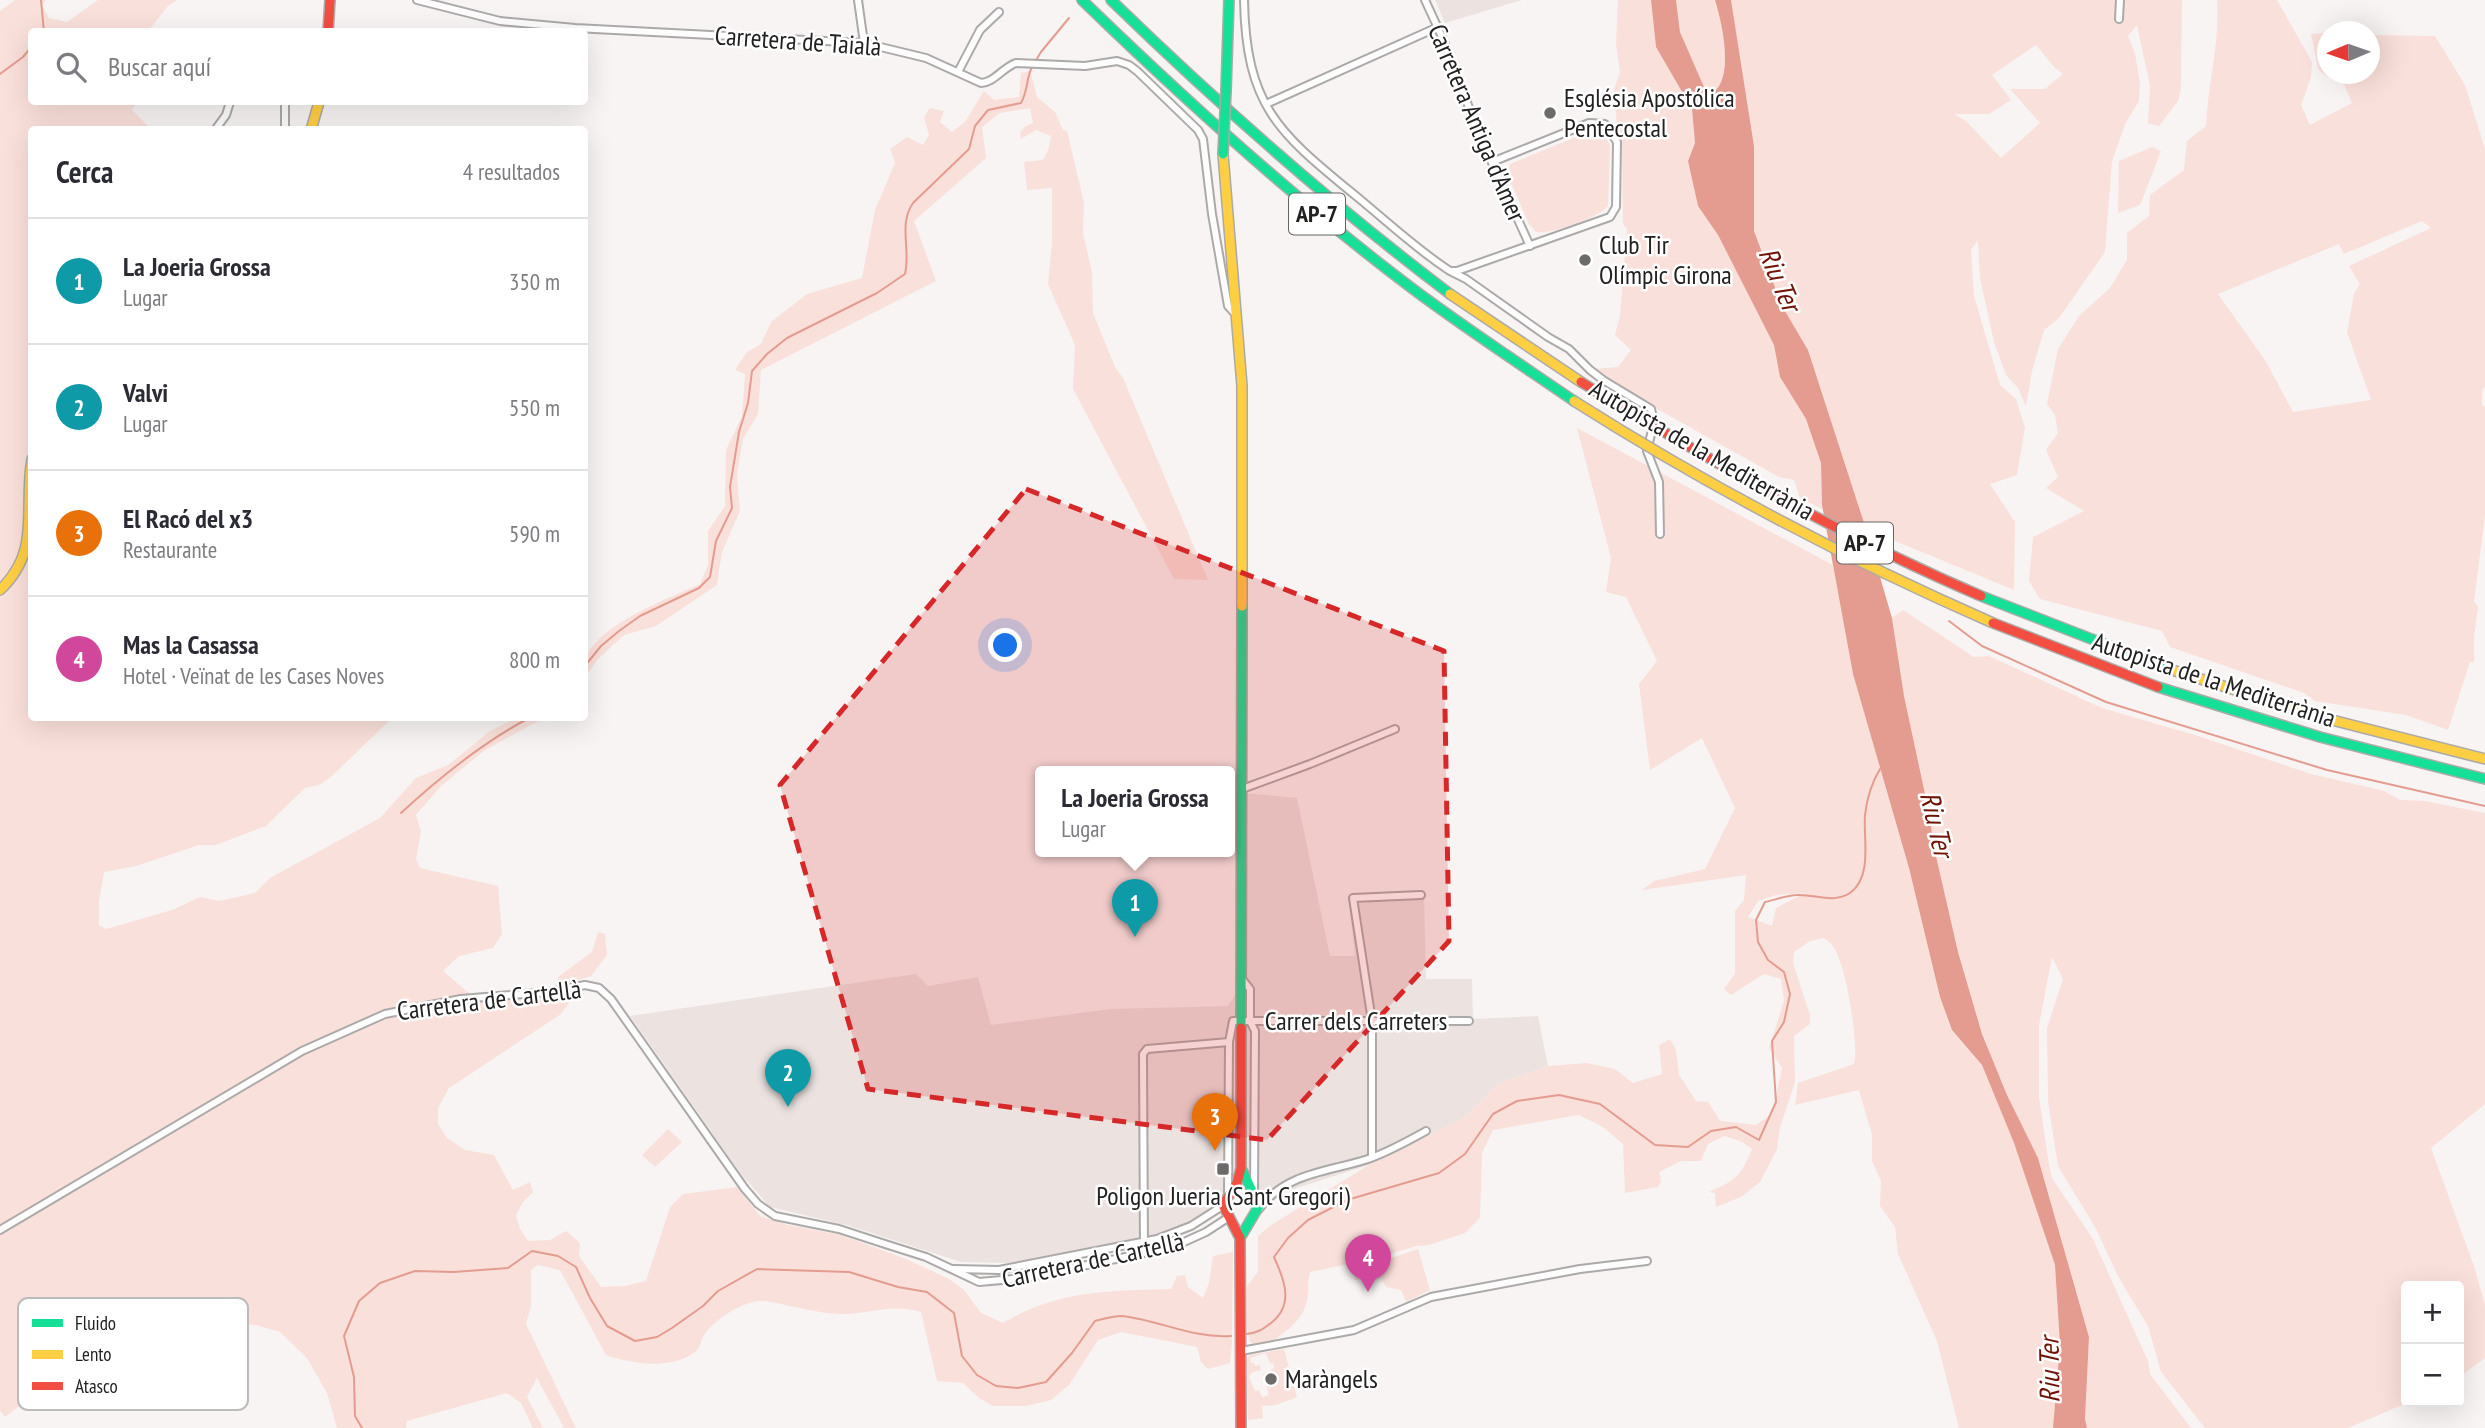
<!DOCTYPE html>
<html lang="es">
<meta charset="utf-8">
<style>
:root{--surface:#fff;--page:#f2f2f3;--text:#2b2b33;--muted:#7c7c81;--line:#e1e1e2;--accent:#d93025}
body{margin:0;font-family:"PT Sans Narrow",sans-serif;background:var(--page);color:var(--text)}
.controls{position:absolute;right:21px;bottom:21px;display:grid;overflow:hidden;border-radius:7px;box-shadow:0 7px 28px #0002}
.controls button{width:63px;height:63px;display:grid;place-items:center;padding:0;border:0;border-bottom:2px solid var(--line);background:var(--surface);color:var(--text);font:35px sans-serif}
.compass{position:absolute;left:2317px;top:21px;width:63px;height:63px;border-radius:50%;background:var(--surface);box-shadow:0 7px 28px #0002;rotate:268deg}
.you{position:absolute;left:1006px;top:646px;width:24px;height:24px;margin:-18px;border:5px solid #fff;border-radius:50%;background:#1a73e8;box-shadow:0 0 0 10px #1a73e833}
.badge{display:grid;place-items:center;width:46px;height:46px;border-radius:50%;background:var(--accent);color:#fff;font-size:23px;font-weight:700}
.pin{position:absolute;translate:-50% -58px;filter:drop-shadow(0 2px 4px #0008)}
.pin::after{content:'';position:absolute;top:37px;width:24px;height:21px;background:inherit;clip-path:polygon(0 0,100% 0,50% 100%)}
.popup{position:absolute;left:1035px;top:766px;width:200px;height:91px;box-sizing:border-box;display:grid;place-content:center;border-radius:7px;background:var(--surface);filter:drop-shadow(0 2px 5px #0005);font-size:23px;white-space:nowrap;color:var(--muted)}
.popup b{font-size:26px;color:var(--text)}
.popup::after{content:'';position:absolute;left:50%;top:100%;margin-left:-14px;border:14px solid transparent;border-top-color:var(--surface)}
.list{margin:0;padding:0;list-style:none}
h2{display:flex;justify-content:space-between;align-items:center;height:91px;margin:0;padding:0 28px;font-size:30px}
h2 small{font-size:23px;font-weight:400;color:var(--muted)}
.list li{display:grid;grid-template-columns:46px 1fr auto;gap:21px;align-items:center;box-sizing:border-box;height:126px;padding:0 28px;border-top:2px solid var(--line)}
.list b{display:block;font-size:26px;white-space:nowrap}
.list p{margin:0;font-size:23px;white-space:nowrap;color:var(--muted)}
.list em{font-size:23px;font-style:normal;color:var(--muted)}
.icon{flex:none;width:38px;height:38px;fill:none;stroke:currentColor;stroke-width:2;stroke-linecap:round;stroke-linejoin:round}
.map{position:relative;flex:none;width:2485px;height:1428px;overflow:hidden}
.search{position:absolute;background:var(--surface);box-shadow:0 7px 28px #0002;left:28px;top:28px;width:560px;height:77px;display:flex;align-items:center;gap:18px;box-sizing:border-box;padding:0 24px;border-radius:7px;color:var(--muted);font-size:26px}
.panel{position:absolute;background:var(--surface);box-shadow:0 7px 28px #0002;left:28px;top:126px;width:560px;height:595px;border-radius:7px}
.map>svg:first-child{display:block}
.built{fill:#ece3e1}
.green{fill:#fae0da;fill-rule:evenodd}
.water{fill:#e39c8f}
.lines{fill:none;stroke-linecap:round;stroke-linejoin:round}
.stream{stroke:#e39c8f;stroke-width:2}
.street-casing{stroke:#acaaa9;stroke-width:10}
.fast-casing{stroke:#acaaa9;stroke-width:12}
.slow-casing{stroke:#acaaa9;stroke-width:12}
.jam-casing{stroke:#acaaa9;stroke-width:12}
.street{stroke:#fefdfd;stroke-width:6}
.fast{stroke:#16e098;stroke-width:9}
.slow{stroke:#ffcf43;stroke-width:9}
.jam{stroke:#f24e42;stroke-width:9}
.fast-bridge-casing{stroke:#acaaa9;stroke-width:12;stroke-linecap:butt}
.slow-bridge-casing{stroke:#acaaa9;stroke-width:12;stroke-linecap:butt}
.jam-bridge-casing{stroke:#acaaa9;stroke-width:12;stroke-linecap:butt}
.fast-bridge{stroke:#16e098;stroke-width:9}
.slow-bridge{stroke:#ffcf43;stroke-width:9}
.jam-bridge{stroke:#f24e42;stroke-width:9}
.marked{fill:#d62828;fill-opacity:0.2;stroke:#d62828;stroke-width:5;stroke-dasharray:14 9;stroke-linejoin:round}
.poi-dot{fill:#6d6b6a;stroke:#fff;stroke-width:2.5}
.labels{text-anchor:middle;stroke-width:5;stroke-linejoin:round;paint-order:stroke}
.shield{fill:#fff;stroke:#646463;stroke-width:2}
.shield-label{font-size:24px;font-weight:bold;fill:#222120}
.street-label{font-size:26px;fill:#222120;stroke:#fff}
.poi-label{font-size:26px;fill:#222120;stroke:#fff;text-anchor:start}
.water-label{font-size:28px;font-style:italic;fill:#701506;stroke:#fff}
.key{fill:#fff;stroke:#bdbcbc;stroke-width:2}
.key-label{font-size:19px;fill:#222120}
</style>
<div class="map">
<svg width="2485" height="1428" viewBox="0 0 2485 1428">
<rect width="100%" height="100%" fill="#f7f4f3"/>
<!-- built -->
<g class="built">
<polygon points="1435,0 1522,0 1445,23"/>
<polygon points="1245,793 1297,798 1330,956 1355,956 1348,896 1424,892 1426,979 1472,979 1473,1019 1538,1016 1548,1066 1499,1083 1464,1118 1369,1165 1262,1199 1246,1190 1223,1193 1218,1206 1193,1222 1161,1233 1010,1263 961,1262 850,1226 770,1207 741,1174 630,1016 916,974 928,986 978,977 991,1025 1110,1009 1228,1006 1246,977"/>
</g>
<!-- green -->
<g class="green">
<path d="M15 0H46L42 5 49 18 67 22 98 0H177L168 6 148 31 32 32V102H137L132 110 151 129 32 130V718H392L331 777 319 785 305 788 266 826 216 845H199L136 866 104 872 99 901V925L106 929 172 910 200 897 219 901 255 893 270 878 380 818 416 778 448 765 490 731 516 718H544L485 750 441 786 416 815 421 832 416 859 420 868 498 886 502 934 493 948 459 956 443 971 477 1000 553 996 558 977 592 952 598 932 605 934 607 955 591 976 575 981 574 996 561 1014 449 1088 438 1108V1124L447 1138 465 1150 494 1155 513 1190 530 1182 533 1192 523 1202 516 1215 520 1229 528 1241 550 1240 566 1231 580 1243 579 1256 601 1287 625 1286 646 1281 670 1207 683 1194 737 1187 760 1216 788 1225 841 1235 906 1259 949 1279 964 1290 981 1313 1003 1323C1058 1290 1109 1291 1171 1289L1177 1276 1185 1275 1188 1287 1203 1298 1209 1283 1213 1256 1233 1252 1232 1344 1230 1363 1208 1369 1201 1362 1197 1347 1121 1332 1098 1340 1069 1385 1051 1400 1026 1406H993L979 1398 963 1383 937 1381 921 1312C897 1305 882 1310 858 1313 840 1316 818 1312 800 1308 787 1306 771 1300 758 1301 739 1304 715 1319 704 1335 701 1339 701 1345 698 1349 677 1371 631 1364 606 1355L560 1270 538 1265 531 1270V1306L526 1324 576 1428H564L537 1378 527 1397 543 1428H533L521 1403 507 1393 407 1421 406 1428H337L327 1393 307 1358 280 1332 256 1325 229 1324 181 1332 152 1333 130 1328 74 1299 62 1302 53 1314 55 1337 34 1395 5 1417 0 1411V11Z"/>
<polygon points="1618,0 1651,0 1656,47 1692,109 1695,143 1688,161 1698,206 1718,235 1774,345 1780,377 1806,419 1821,463 1822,509 1800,498 1794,480 1779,477 1611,383 1591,369 1618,367 1631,350 1615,335 1620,316 1627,230 1623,223 1622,145 1617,127 1614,89 1620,73 1616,44"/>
<path d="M1676 0H1715C1722 23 1734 75 1714 92L1704 87 1680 32Z"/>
<path d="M1731 0H2182L2181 89 2178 101 2159 126 2148 123 2150 86 2137 25 2128 36 2135 53 2140 83 2139 101 2126 122 2112 161 2105 252 2059 318 2044 330 2032 371 2026 406 2018 388 2006 375 1994 342 1980 278 1978 240 1971 250 1974 296 2000 385 2016 399 2025 428 2017 475 1990 484 2015 522 2014 590 1866 529 1808 350 1782 306 1754 231V146ZM2036 45 2054 67 2063 74 2045 89H2010L2040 123 2001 158 1966 121 1954 114H1989L2011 100 1992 75Z"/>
<path d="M2217 0H2277L2312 62 2311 77 2301 105 2310 125 2352 103 2340 75 2326 76 2318 69 2311 34 2327 33 2328 74H2370V35L2435 36 2465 85 2485 149V387L2482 390V405L2485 407V515L2474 602 2478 607 2474 637V662H2470L2448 730 2406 715 2315 701 2304 693 2170 647 2162 631 2040 599 2029 581 2033 537 2084 511 2046 488 2058 477 2046 450 2058 433 2055 415 2047 404 2058 349 2079 316 2110 288 2127 260V233L2149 216 2150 195 2184 170 2187 141 2206 126C2208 83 2220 43 2217 0ZM2422 221 2431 228 2349 266 2360 284 2354 294 2347 332 2371 400 2293 412 2265 360 2218 294 2339 244 2344 254Z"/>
<path d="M1030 71 1037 97 1055 112 1063 130 1067 131 1084 203 1083 233 1092 272 1093 313 1115 367 1123 378 1208 580 1174 579 1073 389 1075 345 1048 284 1052 243V188L1027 190 1024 162 1043 160 1049 148 1051 136 1036 130 1021 139 1020 132 1026 126 1033 123 1030 108 1000 113 982 127 986 158 914 221 936 281 761 370 758 414 743 439 737 475 740 511 722 552 717 585 656 626 624 635 597 660 585 678C584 672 583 663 586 657 601 623 667 599 700 584L708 565V531L725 506 726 450 742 416 745 374 735 370 747 352 761 344 771 322 807 294 862 278 875 210 895 163 890 149 907 137 923 145 929 135 924 117 930 108 944 111 940 122 952 132 965 122 984 91 994 100 1019 97 1021 73Z"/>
<path d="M1588 132 1603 134 1610 145 1608 206C1599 217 1549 235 1536 232L1529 224 1508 176 1510 164Z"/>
<polygon points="2152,147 2161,151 2140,205 2118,213 2119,161"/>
<path d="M1577 428 1833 565 1853 674 1909 868 1940 997 1952 1030 1982 1065 2014 1143 2055 1265 2060 1345 2053 1428H1959L1937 1341 1898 1254 1895 1227 1880 1206 1881 1181 1872 1161V1135L1859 1090 1795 1105 1798 1083 1854 1064C1859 1044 1846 961 1832 945 1830 942 1827 940 1824 938L1810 941 1794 952 1793 963 1810 1015V1024L1794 1036 1795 1082 1780 1127 1777 1149 1760 1182 1741 1197 1716 1207 1715 1193 1709 1192C1736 1180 1741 1176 1752 1149L1742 1142 1725 1136 1708 1144 1701 1161H1681L1659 1172 1661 1182 1658 1187 1625 1193 1623 1144 1603 1127 1579 1115 1493 1130 1482 1153 1480 1218 1465 1233 1429 1245 1416 1246 1377 1258 1310 1272C1307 1282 1309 1291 1307 1301 1302 1324 1278 1337 1260 1349L1250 1342 1247 1328V1286L1258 1272V1236L1271 1225 1369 1165 1464 1118 1499 1083 1548 1066 1587 1063 1615 1069 1633 1083 1662 1074 1659 1045 1670 1039 1676 1050 1679 1075 1696 1101 1708 1102 1720 1121 1756 1125 1772 1114 1782 1068 1769 1048 1784 1001 1781 979 1764 974 1731 995 1724 989 1735 974V911L1744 900 1746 875 1642 890 1654 881 1705 869 1735 808 1702 738 1650 770 1639 684 1657 661 1626 597 1606 592 1611 558ZM1805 893 1776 908 1772 926 1748 917 1758 901 1776 895Z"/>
<polygon points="1903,610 1974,657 1989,656 2102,708 2198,736 2311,774 2384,791 2400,800 2425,801 2485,813 2485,1104 2431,1148 2474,1266 2485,1305 2485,1358 2459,1377 2459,1286 2406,1286 2406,1402 2409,1402 2348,1428 2205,1428 2161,1372 2148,1326 2119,1278 2095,1227 2058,1166 2048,1101 2047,1028 2063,979 2052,957 2039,1025 2039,1097 2049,1165 2052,1178 2093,1239 2148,1361 2150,1374 2191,1428 2087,1428 2085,1419 2089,1337 2038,1158 2007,1095 1982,1034 1958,952 1933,843 1930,817 1904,696 1892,618"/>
<polygon points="668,1129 682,1142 655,1167 642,1155"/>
<polygon points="1418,1249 1430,1290 1406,1302 1401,1290 1386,1287 1382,1279 1355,1280 1352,1267 1380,1262"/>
<path d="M1284 1349 1297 1397 1276 1405 1262 1406 1263 1418 1248 1420 1246 1358 1250 1355ZM1266 1353 1270 1363H1273L1274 1368 1263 1374 1269 1395 1262 1397 1259 1390 1255 1391 1249 1377 1251 1373 1261 1370 1260 1365 1255 1366 1254 1363H1251L1250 1358Z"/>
</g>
<!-- water -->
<path class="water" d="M1651 0H1676L1680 32 1704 87 1714 92C1734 75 1722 23 1715 0H1731L1754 146V231L1782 306 1808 350 1866 529 1892 618 1904 696 1930 817 1933 843 1958 952 1982 1034 2007 1095 2038 1158 2089 1337 2085 1419 2087 1428H2053L2060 1345 2055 1265 2014 1143 1982 1065 1952 1030 1940 997 1909 868 1853 674 1822 505 1821 463 1806 419 1780 377 1774 345 1718 235 1698 206 1688 161 1695 143 1692 109 1656 47Z"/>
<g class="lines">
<!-- stream -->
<g class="stream">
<polyline points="41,0 44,32"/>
<polyline points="1035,62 1041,52 1069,18"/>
<polyline points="0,74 23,57 32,46"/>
<polyline points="1949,621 1982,646 2106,702 2327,770 2485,806"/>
<path d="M584 667 601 646 619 631 640 616 699 588 710 577 716 541 732 508 730 487 739 432 748 403 752 371 767 354 787 338 877 293 905 274C911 249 898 225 913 203L969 149 975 126 988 110 1021 103C1028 91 1026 79 1032 67"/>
<path d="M401 813C440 777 482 743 529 718"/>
<path d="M1246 1334C1257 1333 1262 1330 1271 1323 1294 1305 1285 1281 1274 1257L1288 1238 1308 1220 1347 1200 1439 1173 1465 1154 1493 1114 1517 1101 1559 1095 1600 1104 1655 1145 1688 1147 1711 1131 1736 1127 1759 1140 1776 1102 1772 1041 1784 1022 1790 994 1784 972 1768 960 1758 942 1756 920 1765 902C1775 900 1787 895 1797 895 1815 894 1833 904 1850 893 1873 877 1863 837 1865 815 1867 797 1871 784 1880 769"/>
<path d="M362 1428 355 1416 354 1377 344 1336 359 1301 380 1283 415 1271 454 1272 508 1268 532 1251 558 1256 576 1267 590 1298 607 1326 635 1341 657 1337 672 1328 703 1306 718 1291 757 1269 849 1272 898 1287 927 1292 954 1313 962 1356 977 1375 996 1386 1018 1388 1046 1382 1072 1353 1095 1321C1103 1319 1113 1316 1122 1316 1159 1320 1194 1339 1231 1336"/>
</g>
<defs>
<g id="street">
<path d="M417 0 500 21 575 28 864 43 926 58 981 83C995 82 1002 68 1016 63L1085 66 1117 61 1129 65 1137 71 1198 130 1203 139 1212 214 1228 306 1237 316"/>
<polyline points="858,0 864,43"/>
<path d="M1244 0C1246 111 1282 135 1362 201 1391 225 1419 251 1450 271H1457L1610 217 1616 207 1617 142 1605 124 1589 123 1492 162"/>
<polyline points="1425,0 1443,39 1479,134 1530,246"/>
<polyline points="2119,19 2120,0"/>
<polyline points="958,72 980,30 999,12"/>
<polyline points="285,102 285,130"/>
<polyline points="1266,104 1438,27"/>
<polyline points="215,130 226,115 230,102"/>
<polyline points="1452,272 1466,279 1548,337 1569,349 1590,370 1603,380 1651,409 1654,422 1647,451 1659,482 1660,534"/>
<polyline points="1242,789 1310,764 1395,729"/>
<polyline points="1242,979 1250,989 1250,1021 1255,1031 1254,1193"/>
<polyline points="1372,1157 1372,1021 1353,898 1421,895"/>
<polyline points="1228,1193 1229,1042 1233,1021 1469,1021"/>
<path d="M1259 1209C1287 1171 1331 1172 1371 1158 1390 1151 1408 1141 1426 1131"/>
<polyline points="0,1230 302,1051 385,1014 461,999 549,992 585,985 599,988 611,999 745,1189 758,1204 775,1216 839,1229 885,1244 926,1257 979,1282 1025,1278 1173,1247 1206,1232 1229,1217"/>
<polyline points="1144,1253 1143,1054 1147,1049 1229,1042"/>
<polyline points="954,1269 999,1270 1157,1239 1191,1226 1224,1205"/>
<polyline points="1241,1351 1354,1330 1431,1297 1580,1269 1647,1261"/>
</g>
<g id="fast">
<path d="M1082 0C1187 102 1296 201 1413 289 1465 328 1520 364 1574 401"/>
<path d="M1111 0C1219 105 1330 203 1450 294"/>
<polyline points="1226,91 1229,0"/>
<polyline points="2158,687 2320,737 2485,779"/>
<polyline points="1241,1028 1242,606"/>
<polyline points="1240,1238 1259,1206 1242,1170"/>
</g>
<g id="slow">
<polyline points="311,130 319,102"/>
<polyline points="1223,154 1242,386 1242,606"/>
<polyline points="1450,294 1581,382"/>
<path d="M0 590C42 550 23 510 32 459"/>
<polyline points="2166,668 2324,718 2485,759"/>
</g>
<g id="jam">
<polyline points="328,32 330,0"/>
<polyline points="1241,1428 1240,1238 1223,1205 1237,1183 1241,1168 1241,1028"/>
</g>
</defs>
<!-- street casing -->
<use href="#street" class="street-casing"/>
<!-- fast casing -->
<use href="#fast" class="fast-casing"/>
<!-- slow casing -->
<use href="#slow" class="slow-casing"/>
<!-- jam casing -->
<use href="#jam" class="jam-casing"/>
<!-- street -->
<use href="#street" class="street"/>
<!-- fast -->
<use href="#fast" class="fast"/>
<!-- slow -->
<use href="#slow" class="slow"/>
<!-- jam -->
<use href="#jam" class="jam"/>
<defs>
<g id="fast-bridge">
<polyline points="1223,154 1226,91"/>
<polyline points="1981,596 2166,668"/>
</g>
<path id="slow-bridge" d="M1574 401C1708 486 1847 559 1993 623"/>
<g id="jam-bridge">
<path d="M1581 382C1710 461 1841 536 1981 596"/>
<polyline points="1993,623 2158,687"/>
</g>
</defs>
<!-- fast-bridge casing -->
<use href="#fast-bridge" class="fast-bridge-casing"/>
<!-- slow-bridge casing -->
<use href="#slow-bridge" class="slow-bridge-casing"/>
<!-- jam-bridge casing -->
<use href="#jam-bridge" class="jam-bridge-casing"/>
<!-- fast-bridge -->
<use href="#fast-bridge" class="fast-bridge"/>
<!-- slow-bridge -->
<use href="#slow-bridge" class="slow-bridge"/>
<!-- jam-bridge -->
<use href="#jam-bridge" class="jam-bridge"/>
</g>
<!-- marked area -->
<path class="marked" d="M1026 489 1444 651 1449 941 1267 1140 868 1089 780 785Z"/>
<!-- markers -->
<g class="poi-dot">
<circle cx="1550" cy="113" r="7"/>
<circle cx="1585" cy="260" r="7"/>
<rect x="1216" y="1162" width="14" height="14" rx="3.5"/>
<circle cx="1271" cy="1379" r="7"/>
</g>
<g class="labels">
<!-- shield labels -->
<g class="shield">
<rect x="1289" y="193.5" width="56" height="41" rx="5"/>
<rect x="1837" y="522.5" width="56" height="41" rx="5"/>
</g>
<g class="shield-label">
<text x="1317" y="222">AP-7</text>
<text x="1865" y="551">AP-7</text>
</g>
<!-- street labels -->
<g class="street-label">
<text transform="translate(798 41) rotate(4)" y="9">Carretera de Taialà</text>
<text transform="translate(1477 123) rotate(67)" y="9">Carretera Antiga d'Amer</text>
<text transform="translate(1702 450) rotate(30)" y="9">Autopista de la Mediterrània</text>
<text transform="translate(2214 680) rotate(18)" y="9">Autopista de la Mediterrània</text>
<text transform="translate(489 1000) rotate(-7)" y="9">Carretera de Cartellà</text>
<text x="1356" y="1030">Carrer dels Carreters</text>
<text transform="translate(1093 1260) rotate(-12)" y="9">Carretera de Cartellà</text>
</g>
<!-- poi labels -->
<g class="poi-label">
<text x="1564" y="107">Església Apostólica<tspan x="1564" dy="30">Pentecostal</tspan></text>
<text x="1599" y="254">Club Tir<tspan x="1599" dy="30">Olímpic Girona</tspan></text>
<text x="1223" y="1205" text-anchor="middle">Poligon Jueria (Sant Gregori)</text>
<text x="1285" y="1388">Maràngels</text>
</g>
<!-- water labels -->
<g class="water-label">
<text transform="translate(1780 279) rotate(67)" y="10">Riu Ter</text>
<text transform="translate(1937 824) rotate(77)" y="10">Riu Ter</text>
<text transform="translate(2049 1370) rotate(-91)" y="10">Riu Ter</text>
</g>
</g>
<!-- legend -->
<rect x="18" y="1298" width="230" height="112" rx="10" class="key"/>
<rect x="32" y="1319" width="31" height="8" fill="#16e098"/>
<rect x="32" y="1350" width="31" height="9" fill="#ffcf43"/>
<rect x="32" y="1382" width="31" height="8" fill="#f24e42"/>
<g class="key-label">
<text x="75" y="1330">Fluido</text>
<text x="75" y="1361">Lento</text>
<text x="75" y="1393">Atasco</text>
</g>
</svg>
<div class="controls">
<button>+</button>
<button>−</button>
</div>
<svg class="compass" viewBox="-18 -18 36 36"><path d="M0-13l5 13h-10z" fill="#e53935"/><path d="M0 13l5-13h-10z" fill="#7c7c81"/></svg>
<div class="you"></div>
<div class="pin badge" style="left:1135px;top:937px;background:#0f9aa8">1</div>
<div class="popup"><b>La Joeria Grossa</b>Lugar</div>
<div class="pin badge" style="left:788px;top:1107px;background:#0f9aa8">2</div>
<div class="pin badge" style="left:1215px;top:1151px;background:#e8710a">3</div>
<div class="pin badge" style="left:1368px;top:1292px;background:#d1479c">4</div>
<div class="search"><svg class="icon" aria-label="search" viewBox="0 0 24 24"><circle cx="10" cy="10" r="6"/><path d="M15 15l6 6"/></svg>Buscar aquí</div>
<section class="panel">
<h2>Cerca<small>4 resultados</small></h2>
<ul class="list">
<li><span class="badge" style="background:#0f9aa8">1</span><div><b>La Joeria Grossa</b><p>Lugar</p></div><em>350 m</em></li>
<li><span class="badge" style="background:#0f9aa8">2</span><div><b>Valvi</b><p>Lugar</p></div><em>550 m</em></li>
<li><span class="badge" style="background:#e8710a">3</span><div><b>El Racó del x3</b><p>Restaurante</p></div><em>590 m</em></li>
<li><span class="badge" style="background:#d1479c">4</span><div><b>Mas la Casassa</b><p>Hotel · Veïnat de les Cases Noves</p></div><em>800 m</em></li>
</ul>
</section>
</div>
